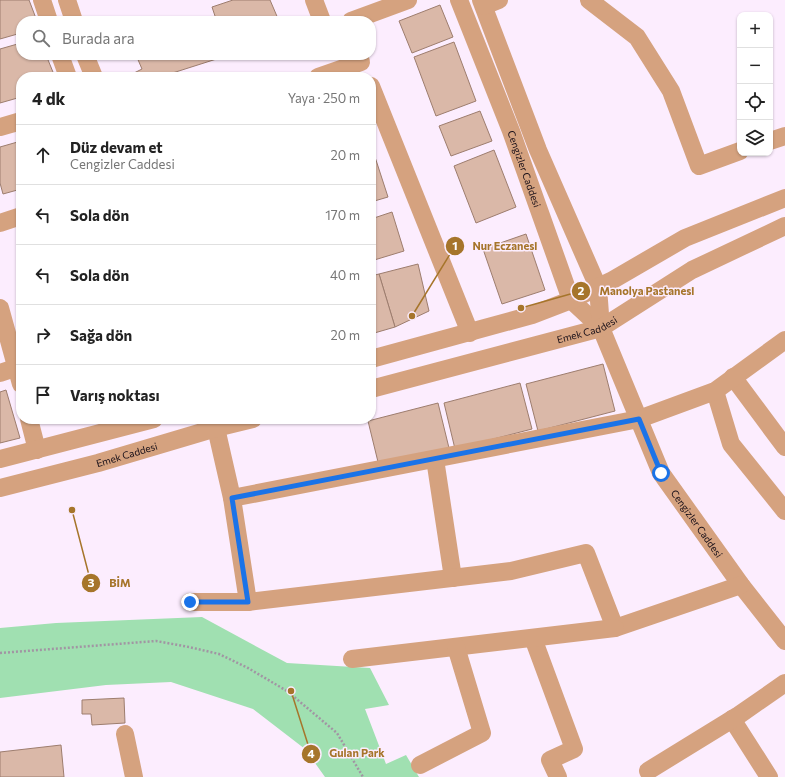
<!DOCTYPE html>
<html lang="tr">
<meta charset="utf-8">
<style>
:root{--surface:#fff;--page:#f6f6f6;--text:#222;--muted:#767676;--line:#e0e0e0}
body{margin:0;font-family:Commissioner,sans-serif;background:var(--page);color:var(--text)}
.controls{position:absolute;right:12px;top:12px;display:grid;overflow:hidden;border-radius:8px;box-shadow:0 1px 3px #0004}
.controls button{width:36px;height:36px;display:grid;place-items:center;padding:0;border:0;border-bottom:1px solid var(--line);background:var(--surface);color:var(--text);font:20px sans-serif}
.stop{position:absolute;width:12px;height:12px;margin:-9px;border:3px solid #1a73e8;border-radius:50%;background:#fff}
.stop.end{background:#1a73e8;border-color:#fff;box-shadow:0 1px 4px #0008}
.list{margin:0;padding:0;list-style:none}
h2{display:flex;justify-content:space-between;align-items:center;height:52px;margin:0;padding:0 16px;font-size:17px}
h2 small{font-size:13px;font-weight:400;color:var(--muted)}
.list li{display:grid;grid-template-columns:26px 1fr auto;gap:12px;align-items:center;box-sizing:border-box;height:60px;padding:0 16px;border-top:1px solid var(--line)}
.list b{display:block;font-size:15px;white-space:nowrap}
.list p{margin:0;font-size:13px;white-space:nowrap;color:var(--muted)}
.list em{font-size:13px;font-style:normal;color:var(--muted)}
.icon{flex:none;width:22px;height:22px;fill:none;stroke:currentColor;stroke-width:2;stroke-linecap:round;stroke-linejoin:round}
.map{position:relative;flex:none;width:785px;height:777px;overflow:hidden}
.search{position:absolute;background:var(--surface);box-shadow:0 1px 3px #0004;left:16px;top:16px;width:360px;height:44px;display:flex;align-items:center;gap:10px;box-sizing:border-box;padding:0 14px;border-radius:16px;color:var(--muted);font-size:15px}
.panel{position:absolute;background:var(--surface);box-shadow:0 1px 3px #0004;left:16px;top:72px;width:360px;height:352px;border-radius:16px}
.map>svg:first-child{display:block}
.green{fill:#a0e0b1}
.building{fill:#dab8a8;stroke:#9d7d6e}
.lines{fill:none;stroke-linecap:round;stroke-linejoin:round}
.path{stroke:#a195a3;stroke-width:2.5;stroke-dasharray:2 2;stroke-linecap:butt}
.minor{stroke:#d5a27f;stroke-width:18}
.route{stroke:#1a73e8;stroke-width:5}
.labels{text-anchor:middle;stroke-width:3;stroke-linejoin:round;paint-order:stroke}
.street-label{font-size:10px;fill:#180f18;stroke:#fcedfe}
.leader{fill:none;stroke:#a6752b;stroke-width:1.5}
.callout-dot{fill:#a6752b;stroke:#fcedfe;stroke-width:1.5}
.mark-label{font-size:12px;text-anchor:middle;font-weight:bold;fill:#fff}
.callout-label{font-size:11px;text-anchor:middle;font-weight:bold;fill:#a6752b;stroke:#fcedfe;stroke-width:3;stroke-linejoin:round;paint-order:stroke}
</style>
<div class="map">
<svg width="785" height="777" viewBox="0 0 785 777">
<rect width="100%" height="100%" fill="#fcedfe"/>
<!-- green -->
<polygon class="green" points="202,617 287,663 370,668 389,705 365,709 386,764 406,755 419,777 325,777 305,749 253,709 171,682 106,685 0,698 0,628 56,623"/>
<!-- building -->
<g class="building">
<polygon points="0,0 29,0 37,21 21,21 21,33 0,39"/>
<polygon points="233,0 270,0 279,21 210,21 216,19 212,7"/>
<polygon points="440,5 453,37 412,53 399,21"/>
<polygon points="454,42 476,101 436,116 414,57"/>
<polygon points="21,43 21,55 46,55 55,77 21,77 21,97 0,103 0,49"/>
<polygon points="136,55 229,55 160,77 136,77 134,73 142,69"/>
<polygon points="480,111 492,141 451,156 439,126"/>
<polygon points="21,141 21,189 3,194 0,183 0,147"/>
<polygon points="494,150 516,207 476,223 454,166"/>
<polygon points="375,157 388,197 371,202 371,159"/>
<polygon points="392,212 404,251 371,261 371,219"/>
<polygon points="526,234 545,290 502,304 483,249"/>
<polygon points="418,264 429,311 395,327 379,274"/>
<polygon points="379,274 395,327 371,334 371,276"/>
<polygon points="603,364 615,411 538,431 526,384"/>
<polygon points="520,383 532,429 455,449 444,403"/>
<polygon points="6,390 20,438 0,443 0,392"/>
<polygon points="438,403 449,448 379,466 368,421"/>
<polygon points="124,698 125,723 92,725 91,714 82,714 82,700"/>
<polygon points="61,745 64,777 0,777 0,752"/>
</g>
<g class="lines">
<!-- path -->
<polyline class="path" points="0,653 156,641 189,647 219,654 248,668 287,691 337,733 363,777"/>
<!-- minor -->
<g class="minor">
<polyline points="42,0 49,21"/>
<polyline points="67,0 74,21"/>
<polyline points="314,0 322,21"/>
<path id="s1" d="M459 0 511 131 571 300 601 328"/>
<path id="s2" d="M481 0 538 150 598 287 601 328 661 473 741 585 785 641"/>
<polyline points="589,0 637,37 671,91 699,166 740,151"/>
<polyline points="484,6 499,0"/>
<polyline points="351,21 408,0"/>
<polyline points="60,55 68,77"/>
<polyline points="85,55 94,77"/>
<polyline points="318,77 361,62 359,55"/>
<polyline points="371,86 470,333"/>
<polyline points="0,127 21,121"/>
<polyline points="770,141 785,136"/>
<polyline points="0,223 21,216"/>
<polyline points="0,308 21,384"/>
<polyline points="371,359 532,315 571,300 611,281 685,238 785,198"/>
<polyline points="0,373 21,366"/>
<polyline points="733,377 785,447"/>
<path id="s3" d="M371 389 601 328 692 270 785 226"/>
<polyline points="715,391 731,444 785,511"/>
<polyline points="29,419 37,450"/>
<polyline points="216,428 232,498"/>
<polyline points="0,459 154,419"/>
<polyline points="435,459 453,578"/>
<path id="s4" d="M0 488 98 463 216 428 253 419"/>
<polyline points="190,602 248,602 511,571 586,553 615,628 741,585"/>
<polyline points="248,602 232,498 639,419 715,391 785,340"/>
<polyline points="533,638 574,749 550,760 558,777"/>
<polyline points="352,659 615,628"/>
<polyline points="732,719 769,777"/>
<polyline points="125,734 134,777"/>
<polyline points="420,765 482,733 456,647"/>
<polyline points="648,771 739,715 785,683"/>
</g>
</g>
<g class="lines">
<!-- route -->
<polyline class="route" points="190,602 248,602 232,498 639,419 661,473"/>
</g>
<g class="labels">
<!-- street labels -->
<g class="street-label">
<text dy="4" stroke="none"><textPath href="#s1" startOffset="181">Cengizler Caddesi</textPath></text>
<text dy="4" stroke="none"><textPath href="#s3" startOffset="224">Emek Caddesi</textPath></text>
<text dy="4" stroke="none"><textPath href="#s4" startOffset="131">Emek Caddesi</textPath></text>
<text dy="4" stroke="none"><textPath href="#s2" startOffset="570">Cengizler Caddesi</textPath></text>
</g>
</g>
<!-- callouts -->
<path class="leader" d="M412 316L455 246M521 308L581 291M72 510L91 583M291 691L311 754"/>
<g class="callout-dot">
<circle cx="412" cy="316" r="4"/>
<circle cx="521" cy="308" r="4"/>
<circle cx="72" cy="510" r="4"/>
<circle cx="291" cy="691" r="4"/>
<circle cx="455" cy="246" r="10"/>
<circle cx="581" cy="291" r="10"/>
<circle cx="91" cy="583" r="10"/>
<circle cx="311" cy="754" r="10"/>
</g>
<g class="mark-label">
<text x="455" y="250">1</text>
<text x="581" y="295">2</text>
<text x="91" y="587">3</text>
<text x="311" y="758">4</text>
</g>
<g class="callout-label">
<text x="505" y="250">Nur Eczanesi</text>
<text x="647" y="295">Manolya Pastanesi</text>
<text x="120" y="587">BİM</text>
<text x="357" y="757">Gulan Park</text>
</g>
</svg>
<div class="controls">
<button>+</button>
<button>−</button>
<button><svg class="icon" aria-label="locate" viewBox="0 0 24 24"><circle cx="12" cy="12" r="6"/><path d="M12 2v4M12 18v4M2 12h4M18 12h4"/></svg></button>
<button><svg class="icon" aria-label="layers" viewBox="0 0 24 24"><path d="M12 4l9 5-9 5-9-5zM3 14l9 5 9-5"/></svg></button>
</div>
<div class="stop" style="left:661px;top:473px"></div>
<div class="stop end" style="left:190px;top:602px"></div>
<div class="search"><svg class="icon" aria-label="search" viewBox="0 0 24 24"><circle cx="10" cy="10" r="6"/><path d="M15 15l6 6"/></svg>Burada ara</div>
<section class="panel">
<h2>4 dk<small>Yaya · 250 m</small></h2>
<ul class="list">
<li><svg class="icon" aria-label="ahead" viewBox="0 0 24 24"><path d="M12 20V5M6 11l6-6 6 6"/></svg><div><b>Düz devam et</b><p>Cengizler Caddesi</p></div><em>20 m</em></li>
<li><svg class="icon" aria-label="left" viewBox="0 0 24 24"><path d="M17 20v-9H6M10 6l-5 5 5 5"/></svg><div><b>Sola dön</b></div><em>170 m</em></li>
<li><svg class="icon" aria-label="left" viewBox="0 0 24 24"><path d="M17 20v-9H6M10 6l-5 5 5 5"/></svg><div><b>Sola dön</b></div><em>40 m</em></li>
<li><svg class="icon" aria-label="right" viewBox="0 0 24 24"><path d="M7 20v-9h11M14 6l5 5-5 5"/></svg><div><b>Sağa dön</b></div><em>20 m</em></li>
<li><svg class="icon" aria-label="arrive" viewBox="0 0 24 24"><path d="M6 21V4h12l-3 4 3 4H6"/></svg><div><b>Varış noktası</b></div></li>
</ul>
</section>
</div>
